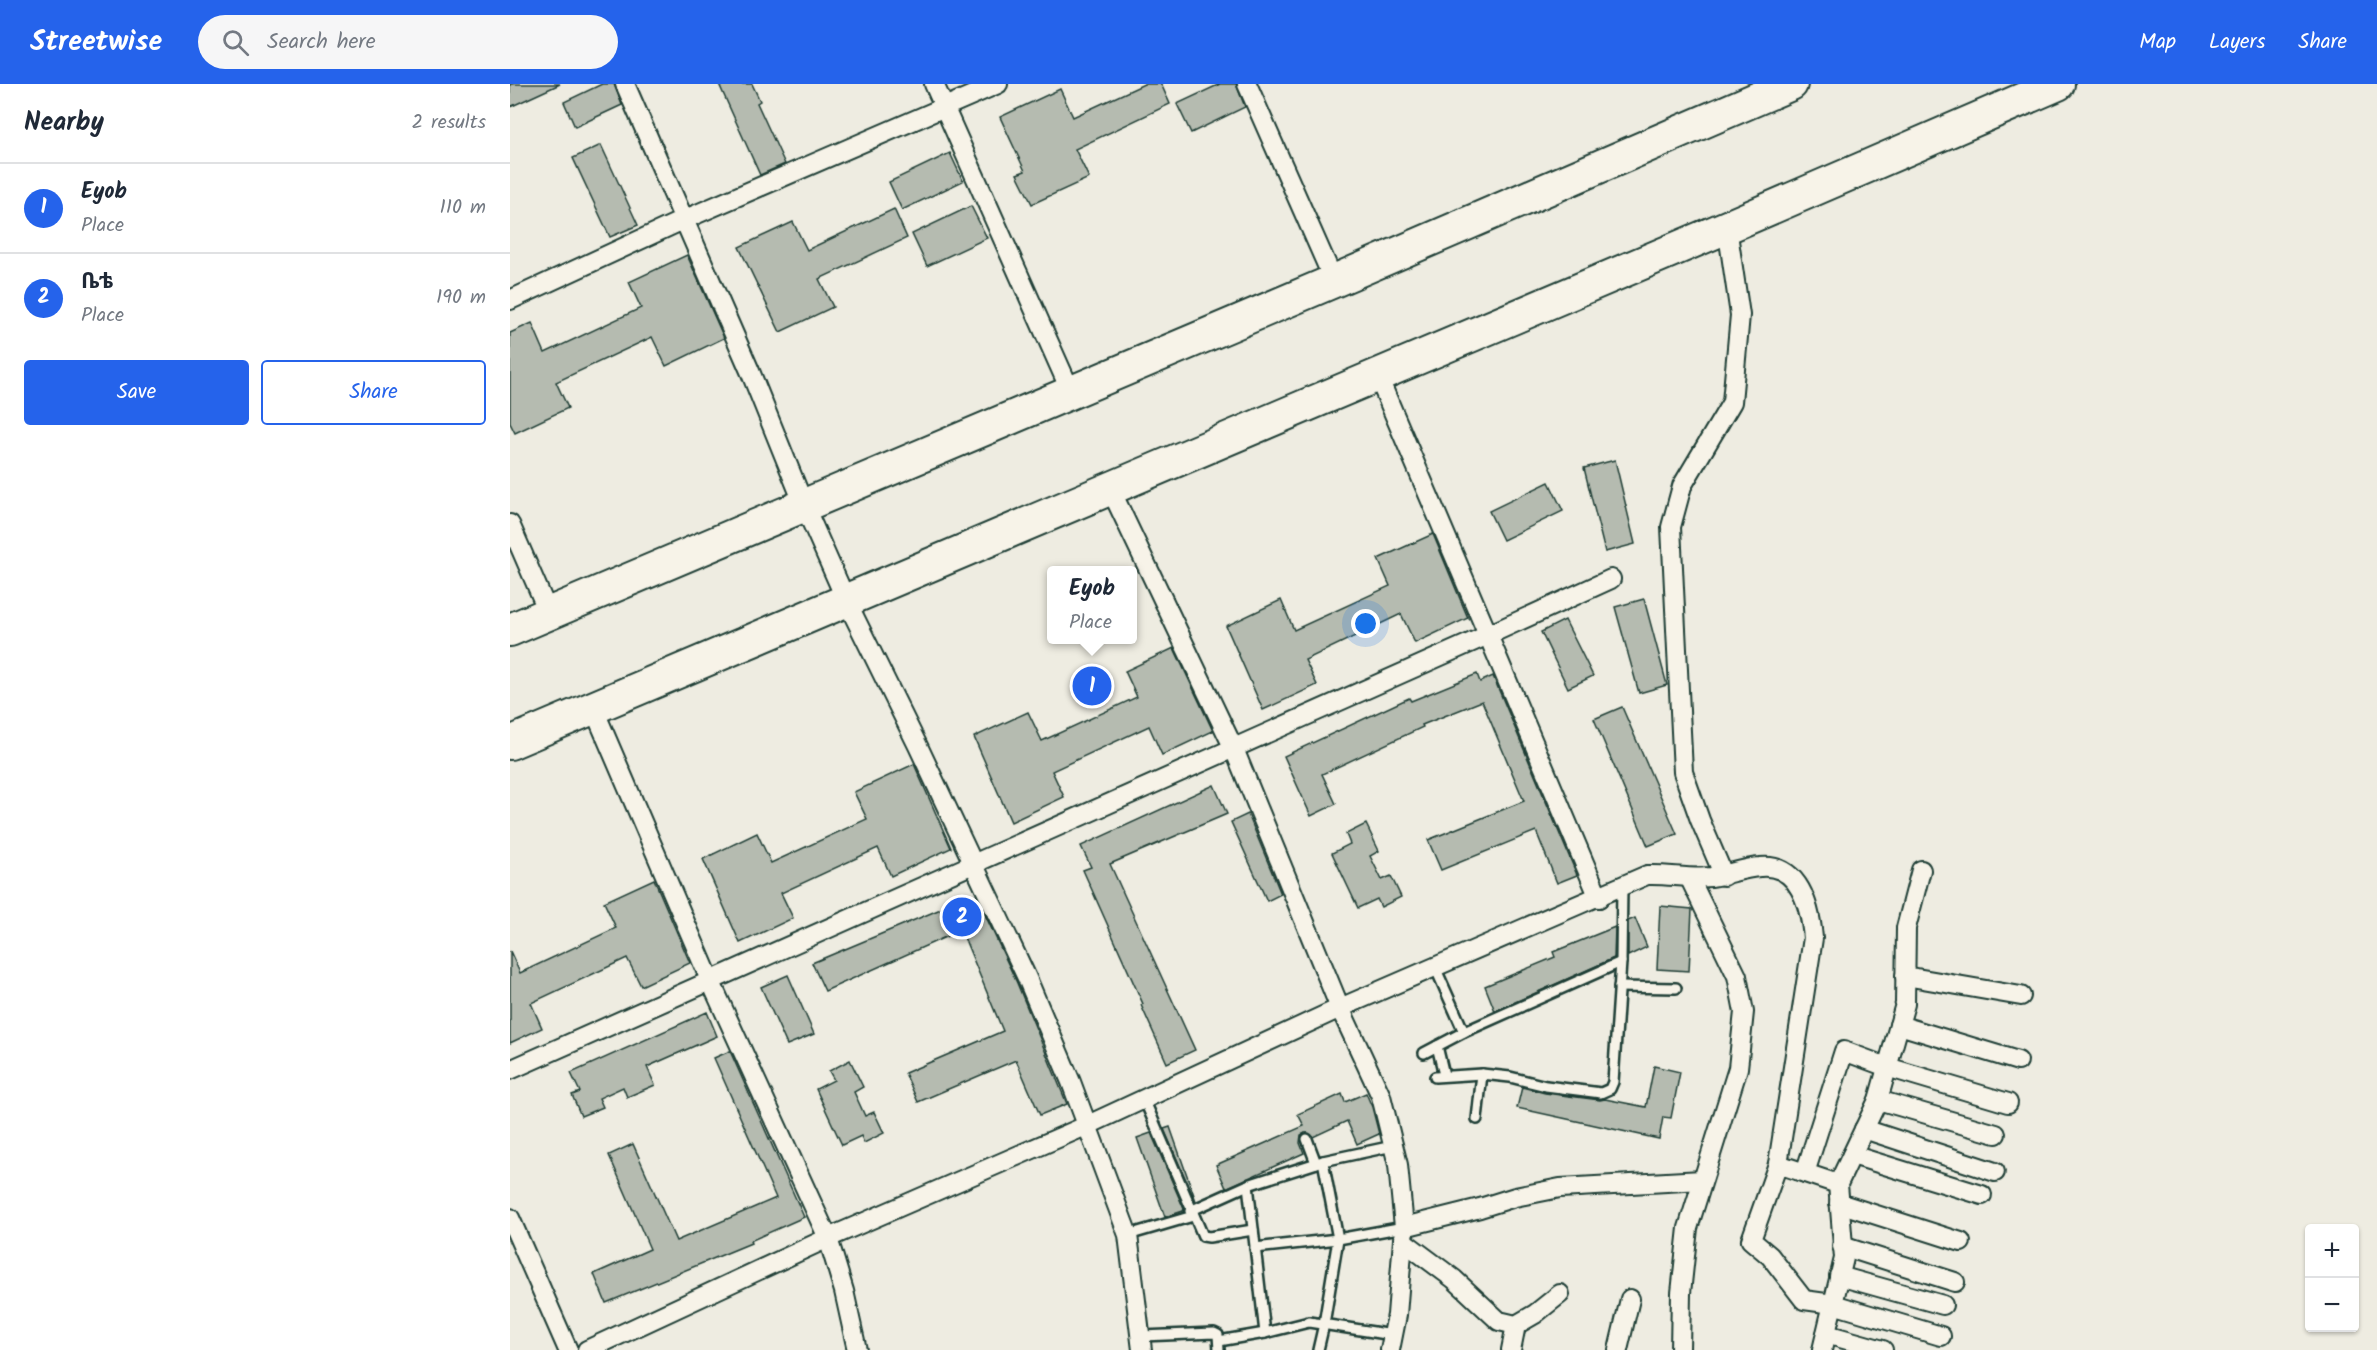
<!DOCTYPE html>
<meta charset="utf-8">
<style>
:root{--surface:#fff;--page:#f6f6f7;--text:#1f2937;--muted:#747a83;--line:#e0e1e3;--accent:#2563eb}
body{margin:0;font-family:Kalam,"Noto Sans Ethiopic",sans-serif;background:var(--page);color:var(--text)}
.controls{position:absolute;right:18px;bottom:18px;display:grid;overflow:hidden;border-radius:6px;box-shadow:0 2px 4px #0004}
.controls button{width:54px;height:54px;display:grid;place-items:center;padding:0;border:0;border-bottom:2px solid var(--line);background:var(--surface);color:var(--text);font:30px sans-serif}
.you{position:absolute;left:856px;top:540px;width:21px;height:21px;margin:-15px;border:4px solid #fff;border-radius:50%;background:#1a73e8;box-shadow:0 0 0 9px #1a73e833}
.badge{display:grid;place-items:center;width:39px;height:39px;border-radius:50%;background:var(--accent);color:#fff;font-size:20px;font-weight:700}
.pin{position:absolute;translate:-50% -50%;border:3px solid #fff;box-shadow:0 2px 6px #0006}
.popup{position:absolute;left:537px;top:482px;width:90px;height:78px;box-sizing:border-box;display:grid;place-content:center;border-radius:6px;background:var(--surface);filter:drop-shadow(0 2px 4px #0005);font-size:20px;white-space:nowrap;color:var(--muted)}
.popup b{font-size:22px;color:var(--text)}
.popup::after{content:'';position:absolute;left:50%;top:100%;margin-left:-12px;border:12px solid transparent;border-top-color:var(--surface)}
.list{margin:0;padding:0;list-style:none}
h2{display:flex;justify-content:space-between;align-items:center;height:78px;margin:0;padding:0 24px;font-size:26px}
h2 small{font-size:20px;font-weight:400;color:var(--muted)}
.list li{display:grid;grid-template-columns:39px 1fr auto;gap:18px;align-items:center;box-sizing:border-box;height:90px;padding:0 24px;border-top:2px solid var(--line)}
.list b{display:block;font-size:22px;white-space:nowrap}
.list p{margin:0;font-size:20px;white-space:nowrap;color:var(--muted)}
.list em{font-size:20px;font-style:normal;color:var(--muted)}
.actions{display:flex;gap:12px;padding:18px 24px}
.actions a{flex:1;padding:14px 0;border:2px solid var(--accent);border-radius:6px;text-align:center;font-size:21px;color:var(--accent)}
.actions .main{background:var(--accent);color:#fff}
.icon{flex:none;width:33px;height:33px;fill:none;stroke:currentColor;stroke-width:2;stroke-linecap:round;stroke-linejoin:round}
.map{position:relative;flex:none;width:1867px;height:1266px;overflow:hidden}
header{display:flex;align-items:center;gap:36px;box-sizing:border-box;height:84px;padding:0 30px;background:var(--accent);color:#fff}
header strong{font-size:28px}
nav{display:flex;gap:33px;margin-inline-start:auto;font-size:21px}
.search{width:420px;height:54px;background:var(--page);display:flex;align-items:center;gap:15px;box-sizing:border-box;padding:0 21px;border-radius:33px;color:var(--muted);font-size:22px}
main{display:flex}
aside{flex:1;background:var(--surface)}
.map>svg:first-child{display:block}
.building{fill:#b5bbb0;stroke:#1f3d34;stroke-width:1.5}
.lines{fill:none;stroke-linecap:round;stroke-linejoin:round}
.service-casing{stroke:#1f3d34;stroke-width:14}
.minor-casing{stroke:#1f3d34;stroke-width:22}
.trunk-casing{stroke:#1f3d34;stroke-width:36}
.service{stroke:#f7f3e8;stroke-width:9}
.minor{stroke:#f7f3e8;stroke-width:18}
.trunk{stroke:#f7f3e8;stroke-width:32}
</style>
<header>
<strong>Streetwise</strong>
<div class="search"><svg class="icon" aria-label="search" viewBox="0 0 24 24"><circle cx="10" cy="10" r="6"/><path d="M15 15l6 6"/></svg>Search here</div>
<nav><a>Map</a><a>Layers</a><a>Share</a></nav>
</header>
<main>
<aside>
<h2>Nearby<small>2 results</small></h2>
<ul class="list">
<li><span class="badge">1</span><div><b>Eyob</b><p>Place</p></div><em>110 m</em></li>
<li><span class="badge">2</span><div><b>ቤቴ</b><p>Place</p></div><em>190 m</em></li>
</ul>
<div class="actions"><a class="main">Save</a><a>Share</a></div>
</aside>
<div class="map">
<svg width="1867" height="1266" viewBox="0 0 1867 1266">
<rect width="100%" height="100%" fill="#eeece1"/>
<filter id="ink" filterUnits="userSpaceOnUse"><feTurbulence type="fractalNoise" baseFrequency=".0167" numOctaves="2"/><feDisplacementMap in="SourceGraphic" scale="12" xChannelSelector="R" yChannelSelector="G"/><feConvolveMatrix kernelMatrix="1 2 1 2 8 2 1 2 1" color-interpolation-filters="sRGB"/></filter>
<g filter="url(#ink)">
<!-- building -->
<g class="building">
<polygon points="0,0 50,0 0,23"/>
<polygon points="92,0 104,0 112,21 65,43 54,18"/>
<polygon points="209,0 242,0 250,17 247,19 275,80 250,91"/>
<polygon points="634,0 651,0 660,20 565,65 579,94 522,120 507,90 515,87 490,33 550,5 563,33"/>
<polygon points="710,0 726,0 735,23 681,49 667,20"/>
<polygon points="91,61 128,141 100,153 63,74"/>
<polygon points="440,69 453,97 392,126 379,98"/>
<polygon points="461,122 477,154 417,182 402,150"/>
<polygon points="384,125 397,154 309,195 323,223 270,248 229,163 283,138 297,166"/>
<polygon points="177,171 214,254 156,282 142,253 46,298 58,324 5,349 0,339 0,249 22,239 35,269 131,224 119,198"/>
<polygon points="1105,376 1125,460 1095,468 1074,384"/>
<polygon points="1039,398 1053,427 993,456 979,427"/>
<polygon points="923,450 958,534 905,559 891,530 795,576 807,601 753,626 716,542 771,516 784,546 880,502 868,475"/>
<polygon points="1134,515 1157,601 1129,609 1105,523"/>
<polygon points="1055,536 1083,592 1058,604 1031,548"/>
<polygon points="664,564 703,647 652,671 639,642 542,687 554,713 501,738 464,653 518,628 532,657 627,613 615,587"/>
<polygon points="967,590 970,598 983,592 1067,791 1047,799 1026,747 931,786 918,756 1014,717 972,617 912,641 913,643 812,690 826,720 801,732 774,672 899,614 901,617"/>
<polygon points="1112,623 1167,750 1138,762 1084,635"/>
<polygon points="404,680 441,764 381,792 368,764 271,809 283,834 230,859 193,775 247,749 261,779 357,735 344,708"/>
<polygon points="704,701 717,730 600,780 685,966 657,979 631,921 633,920 573,786 581,783 571,762"/>
<polygon points="738,730 771,810 757,817 721,738"/>
<polygon points="856,740 869,767 860,772 872,796 881,792 891,813 871,823 867,815 848,824 822,769 840,760 836,750"/>
<polygon points="144,795 180,879 131,902 117,874 21,919 32,944 0,959 0,867 10,889 106,844 94,818"/>
<polygon points="469,818 507,899 557,1020 530,1031 506,976 408,1018 395,989 493,947 451,846 315,907 302,879 445,819 449,827"/>
<polygon points="1150,822 1182,825 1179,887 1147,885"/>
<polygon points="1125,834 1137,863 1118,872 1118,837"/>
<polygon points="1105,843 1104,874 985,927 975,902 1045,873 1043,868"/>
<polygon points="278,891 304,950 277,961 251,903"/>
<polygon points="197,928 207,952 137,983 145,1001 117,1013 113,1003 89,1014 93,1023 71,1032 62,1011 70,1008 61,989"/>
<polygon points="220,967 294,1133 240,1157 241,1159 96,1219 84,1190 140,1165 99,1071 123,1060 166,1157 266,1114 204,974"/>
<polygon points="340,976 353,1003 344,1008 355,1032 364,1028 374,1049 354,1059 351,1052 332,1061 306,1005 324,996 319,987"/>
<polygon points="1144,982 1170,988 1161,1034 1153,1033 1149,1055 1007,1024 1012,1003 1035,1009 1090,1016 1095,1015 1136,1023"/>
<polygon points="856,1009 862,1023 869,1050 847,1060 837,1037 803,1053 795,1049 791,1051 790,1059 794,1069 716,1104 706,1081 794,1042 788,1030 832,1010 835,1018"/>
<polygon points="660,1043 686,1117 685,1117 654,1045"/>
<polygon points="641,1049 674,1125 673,1127 655,1133 627,1054"/>
</g>
<g class="lines">
<defs>
<g id="service">
<polyline points="925,883 954,948"/>
<polyline points="1109,903 1166,904"/>
<polyline points="927,962 934,991"/>
<polyline points="914,969 954,948 1111,878"/>
<polyline points="925,993 972,990 1000,993 1036,1002 1091,1009 1100,1005 1103,998 1111,878 1112,803"/>
<polyline points="634,1015 693,1152 699,1153 743,1146"/>
<polyline points="967,1035 972,990"/>
<polyline points="797,1055 806,1079"/>
<polyline points="738,1101 755,1249"/>
<polyline points="680,1127 738,1101 813,1077 883,1062"/>
<polyline points="618,1151 683,1132"/>
<polyline points="745,1164 828,1155 894,1143"/>
<polyline points="632,1252 704,1249 708,1251 709,1266"/>
<polyline points="709,1257 755,1249 799,1238 883,1251"/>
<polyline points="808,1266 814,1240 828,1155 813,1077"/>
</g>
<g id="minor">
<polyline points="115,0 240,287 294,421 336,516 408,662 517,894 561,998 618,1151 632,1266"/>
<polyline points="424,0 561,308"/>
<polyline points="737,0 824,197"/>
<polyline points="0,216 173,136 488,0"/>
<path d="M600 404 724 665 830 924 1137 791C1159 790 1177 795 1201 793 1217 791 1233 784 1250 783 1289 779 1300 822 1303 854L1268 1080 1241 1156 1260 1172 1294 1216 1323 1220 1431 1252"/>
<polyline points="0,440 39,530"/>
<polyline points="1214,792 1190,736 1173,688 1161,443 1172,402 1222,318 1230,231 1217,143"/>
<polyline points="1089,814 978,551 1101,495"/>
<polyline points="1395,892 1511,912"/>
<polyline points="1389,941 1508,977"/>
<polyline points="0,986 978,551 867,290"/>
<polyline points="1368,1016 1486,1050"/>
<polyline points="1354,1045 1485,1088"/>
<polyline points="1342,1071 1472,1111"/>
<polyline points="1268,1080 1328,1100"/>
<polyline points="1295,1089 1334,967 1377,983 1498,1019"/>
<polyline points="1329,1119 1451,1158"/>
<polyline points="0,1134 58,1266"/>
<polyline points="894,1143 970,1124 1005,1113 1050,1104 1192,1096"/>
<polyline points="893,1157 944,1195 989,1237 1006,1241 1025,1230 1050,1210"/>
<polyline points="1332,1162 1445,1198"/>
<polyline points="1329,1192 1433,1221"/>
<polyline points="1316,1250 1373,1266"/>
<polyline points="77,1266 318,1154 200,896 83,623"/>
<polyline points="347,1266 334,1207 318,1154 578,1041 830,924 871,1012 888,1081 894,1143 887,1231 880,1266"/>
<polyline points="1001,1266 1006,1241"/>
<polyline points="1108,1266 1120,1215"/>
<polyline points="1170,1266 1171,1209 1178,1144 1228,984 1234,928 1227,892 1180,795"/>
<polyline points="1312,1266 1334,1174 1328,1100 1368,1016 1395,920 1396,844 1411,786"/>
</g>
<g id="trunk">
<polyline points="0,546 824,197 1281,0"/>
<polyline points="0,659 1217,143 1548,0"/>
</g>
</defs>
<!-- service casing -->
<use href="#service" class="service-casing"/>
<!-- minor casing -->
<use href="#minor" class="minor-casing"/>
<!-- trunk casing -->
<use href="#trunk" class="trunk-casing"/>
<!-- service -->
<use href="#service" class="service"/>
<!-- minor -->
<use href="#minor" class="minor"/>
<!-- trunk -->
<use href="#trunk" class="trunk"/>
</g>
</g>
</svg>
<div class="controls">
<button>+</button>
<button>−</button>
</div>
<div class="you"></div>
<div class="pin badge" style="left:582px;top:602px">1</div>
<div class="popup"><b>Eyob</b>Place</div>
<div class="pin badge" style="left:452px;top:833px">2</div>
</div>
</main>
